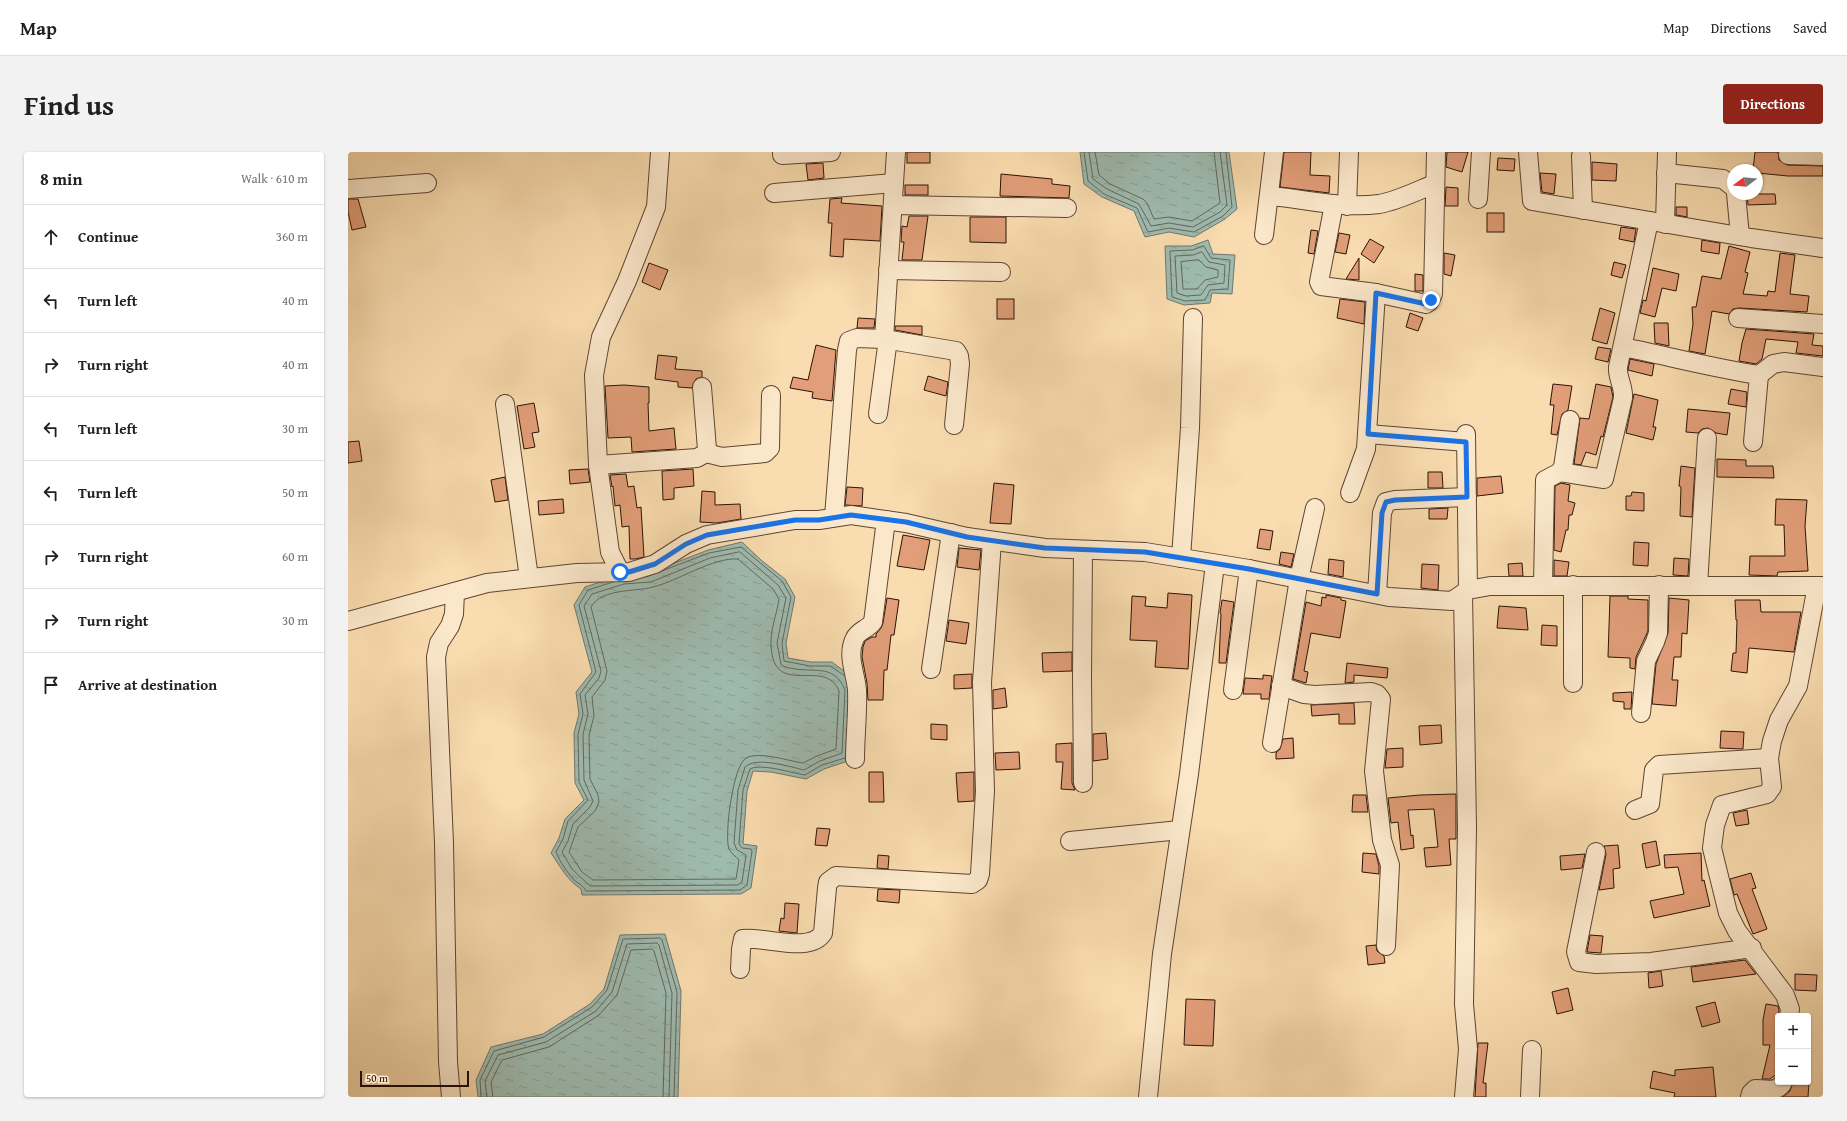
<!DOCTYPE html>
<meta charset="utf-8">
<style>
:root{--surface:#fff;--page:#f2f2f2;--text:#202124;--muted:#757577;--line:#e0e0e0;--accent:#8f2418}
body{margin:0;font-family:"Gentium Book Plus",serif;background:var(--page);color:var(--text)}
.controls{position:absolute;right:12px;bottom:12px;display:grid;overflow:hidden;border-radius:4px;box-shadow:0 1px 3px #0004}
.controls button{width:36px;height:36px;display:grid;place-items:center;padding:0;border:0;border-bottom:1px solid var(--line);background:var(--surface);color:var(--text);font:20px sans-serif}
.compass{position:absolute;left:1379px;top:12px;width:36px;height:36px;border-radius:50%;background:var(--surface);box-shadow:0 1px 3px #0004;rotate:254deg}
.scale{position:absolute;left:12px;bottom:10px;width:109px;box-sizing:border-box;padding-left:4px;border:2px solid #2b1308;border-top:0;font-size:11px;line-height:14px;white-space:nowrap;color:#2b1308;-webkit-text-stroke:3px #fbe8cb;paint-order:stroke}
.stop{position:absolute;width:12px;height:12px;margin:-9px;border:3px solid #1a73e8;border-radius:50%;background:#fff}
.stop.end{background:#1a73e8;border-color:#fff;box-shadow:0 1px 4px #0008}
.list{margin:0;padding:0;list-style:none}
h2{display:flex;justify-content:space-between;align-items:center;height:52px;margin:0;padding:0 16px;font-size:17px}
h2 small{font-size:13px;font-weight:400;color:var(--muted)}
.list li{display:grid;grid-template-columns:26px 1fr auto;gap:12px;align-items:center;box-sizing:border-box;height:64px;padding:0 16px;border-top:1px solid var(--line)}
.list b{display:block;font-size:15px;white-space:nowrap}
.list em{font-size:13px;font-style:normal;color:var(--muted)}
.icon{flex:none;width:22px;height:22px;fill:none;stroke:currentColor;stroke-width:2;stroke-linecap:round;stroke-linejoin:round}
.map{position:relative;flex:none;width:1475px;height:945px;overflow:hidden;border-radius:4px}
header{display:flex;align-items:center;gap:24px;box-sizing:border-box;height:56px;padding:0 20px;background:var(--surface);border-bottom:1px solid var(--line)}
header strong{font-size:19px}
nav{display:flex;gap:22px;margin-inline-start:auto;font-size:14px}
.intro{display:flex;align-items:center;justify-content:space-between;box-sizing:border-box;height:96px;padding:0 24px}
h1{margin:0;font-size:28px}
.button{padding:10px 18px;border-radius:4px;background:var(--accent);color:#fff;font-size:14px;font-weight:700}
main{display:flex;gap:24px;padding:0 24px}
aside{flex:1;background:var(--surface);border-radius:4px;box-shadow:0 1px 3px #0004}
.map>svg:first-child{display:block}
.water{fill:url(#water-ripples);stroke:#70786d}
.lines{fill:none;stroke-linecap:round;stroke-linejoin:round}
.shore{stroke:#64675c;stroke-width:1}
.building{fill:#e19e78;stroke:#2b1308}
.minor-casing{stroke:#5e4532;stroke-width:20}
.minor{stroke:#fbe8cb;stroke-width:18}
.route{stroke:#1a73e8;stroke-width:5}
</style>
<header>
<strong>Map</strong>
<nav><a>Map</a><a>Directions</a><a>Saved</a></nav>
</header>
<div class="intro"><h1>Find us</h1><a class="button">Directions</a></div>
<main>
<aside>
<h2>8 min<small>Walk · 610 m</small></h2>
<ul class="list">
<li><svg class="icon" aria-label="ahead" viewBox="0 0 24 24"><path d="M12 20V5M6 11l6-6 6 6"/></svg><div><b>Continue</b></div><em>360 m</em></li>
<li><svg class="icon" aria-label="left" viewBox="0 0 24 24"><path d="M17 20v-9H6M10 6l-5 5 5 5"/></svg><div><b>Turn left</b></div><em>40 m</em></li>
<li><svg class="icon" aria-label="right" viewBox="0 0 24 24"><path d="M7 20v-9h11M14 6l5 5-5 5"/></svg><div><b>Turn right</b></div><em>40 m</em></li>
<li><svg class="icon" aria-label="left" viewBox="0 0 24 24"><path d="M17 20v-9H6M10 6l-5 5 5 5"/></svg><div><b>Turn left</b></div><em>30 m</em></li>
<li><svg class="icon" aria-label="left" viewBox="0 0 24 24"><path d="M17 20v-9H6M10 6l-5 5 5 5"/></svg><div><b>Turn left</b></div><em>50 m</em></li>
<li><svg class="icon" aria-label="right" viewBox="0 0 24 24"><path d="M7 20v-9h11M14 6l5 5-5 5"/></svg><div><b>Turn right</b></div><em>60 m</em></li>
<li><svg class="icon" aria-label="right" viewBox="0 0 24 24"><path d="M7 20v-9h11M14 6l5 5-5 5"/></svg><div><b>Turn right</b></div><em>30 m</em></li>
<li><svg class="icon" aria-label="arrive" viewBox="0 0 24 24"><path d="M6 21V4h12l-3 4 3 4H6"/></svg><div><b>Arrive at destination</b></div></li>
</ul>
</aside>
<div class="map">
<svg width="1475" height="945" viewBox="0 0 1475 945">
<defs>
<pattern id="water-ripples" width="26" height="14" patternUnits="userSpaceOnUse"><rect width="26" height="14" fill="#9ebbb0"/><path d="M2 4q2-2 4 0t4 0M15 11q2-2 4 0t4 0" fill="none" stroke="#88a096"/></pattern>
</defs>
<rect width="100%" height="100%" fill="#f9dcaf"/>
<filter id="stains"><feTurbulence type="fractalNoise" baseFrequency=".005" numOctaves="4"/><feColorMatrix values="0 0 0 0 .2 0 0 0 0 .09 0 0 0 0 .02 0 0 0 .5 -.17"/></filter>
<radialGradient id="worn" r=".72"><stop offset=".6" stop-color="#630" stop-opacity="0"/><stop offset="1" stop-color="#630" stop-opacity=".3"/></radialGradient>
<!-- water -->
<g class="water">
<polygon points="732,0 881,0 889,57 877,67 846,85 821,80 797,85 786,59 754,45 736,32"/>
<polygon points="860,88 865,102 887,103 884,142 864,141 862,151 836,153 819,147 817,94 843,94"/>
<path d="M394 390 413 408 437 427 447 445 438 491 440 506 463 510H484L500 522 503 608 476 617 458 627 423 620 405 619 399 639 395 692 409 694 403 736 393 742 234 743 233 737C219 728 212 714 203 701L211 686 217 667 236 648 227 631 226 581 231 562 228 540 244 520 226 453 237 435 274 423 301 421 360 398Z"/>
<polygon points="317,782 333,839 330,945 130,945 128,928 143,895 195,882 242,852 256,837 272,783"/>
</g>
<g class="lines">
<!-- shore -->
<g class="shore">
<polyline points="736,0 740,29 756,42 789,56 800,80 821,76 846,80 875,64 884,55 878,0"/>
<polyline points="741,0 745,27 759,37 791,52 803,74 821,71 845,75 872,60 879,53 872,0"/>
<polyline points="747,0 751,23 762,32 795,47 799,51 806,67 821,65 844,69 872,51 866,0"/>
<polygon points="856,94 863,106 882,108 880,137 862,138 857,148 837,149 824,145 822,99 844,98"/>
<polygon points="854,100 861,110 877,113 876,131 860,133 853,143 838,144 829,141 827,104 845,103"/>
<polygon points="851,108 858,115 870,118 870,125 857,128 849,137 835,137 833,110"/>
<path d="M392 400 430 433 438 446 429 491 433 512C437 516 442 516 447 517 469 520 487 513 497 538L494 601 472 609 456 618C443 615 408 604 397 615L390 638 386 691 389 698 398 703 394 730 390 733 242 734 224 717 214 700 220 689 225 672 242 655 245 649 236 628 235 582 240 562 237 543 251 526 253 519 236 454 244 442 276 432 303 430 362 406Z"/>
<path d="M390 407 425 437 431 447C429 462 422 478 423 493 425 548 477 504 491 539L488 597 469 604 455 611C441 609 411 599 398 606 385 613 376 684 381 697 383 702 388 704 391 708L388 727 245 728 234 720 221 700 230 675 247 659 251 650 250 643 242 627 241 583 246 564 244 545 257 528 259 519 243 455C254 436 287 440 305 435 330 429 365 405 390 407Z"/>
<polyline points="298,425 361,401 393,395 434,429 443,445 434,491 436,509 462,514 482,514 497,524"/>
<path d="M265 430 240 438 231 453 248 520 232 542 235 562 230 582 231 630 240 648 220 669 215 687 208 700C212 710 219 720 226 728 231 732 235 733 238 739L392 738 399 733 404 699 403 697 394 696 391 692 395 638 402 617C413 611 444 621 457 623L474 613 497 606"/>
<polyline points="133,945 132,928 146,899 196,885 244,855 259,838 275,787 312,786 314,788 329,840 326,945"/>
<polyline points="139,945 137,929 150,903 198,890 248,859 264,840 279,792 309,791 311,793 324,841 321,945"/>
<polyline points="145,945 143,930 154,908 201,895 251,863 269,843 283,798 304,797 306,799 318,841 315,945"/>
</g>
</g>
<!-- building -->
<g class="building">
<rect x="559" y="0" width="23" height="11"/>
<polygon points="936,0 963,0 962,23 982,24 981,41 932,35"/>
<polygon points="1099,0 1120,0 1114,20 1098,15"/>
<polygon points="1407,0 1430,0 1431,8 1439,13 1475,14 1475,24 1440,24 1409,21 1409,18 1405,18"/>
<polygon points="1150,6 1167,7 1166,19 1149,18"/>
<polygon points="1244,10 1269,12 1268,29 1244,28"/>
<polygon points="475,11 476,26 460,28 458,12"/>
<polygon points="1192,21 1208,22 1206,42 1194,40"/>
<polygon points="653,22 704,27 704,32 722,34 721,46 652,44"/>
<rect x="557" y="33" width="23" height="10"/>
<polygon points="1098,35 1110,36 1110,54 1097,54"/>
<polygon points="1399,42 1427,42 1428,52 1400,53"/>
<polygon points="494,46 493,51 534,54 532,89 496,87 495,105 482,104 484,71 480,71 482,47"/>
<polygon points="0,47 10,47 18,75 4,78 0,60"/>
<polygon points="1328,55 1339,55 1339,65 1328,63"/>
<rect x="1139" y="61" width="17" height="19"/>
<polygon points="561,64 580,64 574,108 554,108 556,90 553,90 554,74 559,75"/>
<polygon points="622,65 658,65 658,91 622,90"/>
<polygon points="1273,75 1288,77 1286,90 1271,87"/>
<polygon points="963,78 970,79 966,102 960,101"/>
<polygon points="991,81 1002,83 998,102 987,100"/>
<polygon points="1022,87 1036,95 1026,111 1013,102"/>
<polygon points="1354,88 1372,91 1371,102 1353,99"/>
<polygon points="1381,94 1402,100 1397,120 1400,121 1395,142 1419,144 1420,139 1427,140 1432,101 1447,103 1442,142 1461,144 1459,160 1391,156 1385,157 1381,162 1364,159 1357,202 1341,199 1345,172 1344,155 1348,155 1354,124 1373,127"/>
<polygon points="1096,101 1107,103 1103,124 1096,122"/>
<polygon points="1011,106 1011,128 998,127"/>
<polygon points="1266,110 1278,113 1274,126 1263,123"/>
<polygon points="301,111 320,118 312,138 294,130"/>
<polygon points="1305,116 1331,122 1328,139 1314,136 1307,165 1292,161 1295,148 1298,149"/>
<polygon points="1067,122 1075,123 1075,139 1067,139"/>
<rect x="649" y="147" width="17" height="20"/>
<polygon points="992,147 1017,150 1016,172 989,166"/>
<polygon points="1252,156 1267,161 1259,192 1244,188"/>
<polygon points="1062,161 1075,166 1070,179 1058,175"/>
<polygon points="510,166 527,167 526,176 509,176"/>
<polygon points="1306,171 1320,171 1321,194 1307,191"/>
<polygon points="547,174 574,174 574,183 547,178"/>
<polygon points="1398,177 1466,182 1464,193 1475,194 1475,204 1448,201 1450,190 1418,187 1414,207 1408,212 1391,209 1394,191"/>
<polygon points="468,193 488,198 484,249 464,246 465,240 442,236 445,225 460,228"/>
<polygon points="1250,195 1263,197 1260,210 1247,207"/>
<polygon points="310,203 329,205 327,217 354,219 354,225 348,227 344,236 330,235 330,230 307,227"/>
<polygon points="1282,207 1306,212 1304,224 1280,218"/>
<polygon points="580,224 600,230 598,244 576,238"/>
<polygon points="1205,232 1224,234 1220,258 1214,262 1209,283 1203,282 1206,253 1202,253"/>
<polygon points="1248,232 1263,235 1265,245 1255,285 1253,284 1248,303 1238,300 1233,313 1226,312 1232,266 1241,267"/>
<polygon points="276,233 301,235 301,251 300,251 301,279 326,276 328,297 284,300 283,285 260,286 257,234"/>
<polygon points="1383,237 1399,240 1398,255 1380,252"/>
<polygon points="1286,242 1310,248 1305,275 1308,275 1305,288 1278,281"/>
<polygon points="186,251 191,280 184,281 187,295 176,297 169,254"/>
<polygon points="1340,257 1382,261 1379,283 1368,281 1360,276 1354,277 1350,281 1338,280"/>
<polygon points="11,289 14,309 0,311 0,290"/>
<polygon points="1369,307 1398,308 1398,314 1425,314 1426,326 1369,325"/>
<polygon points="1333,314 1347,316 1344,365 1332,364 1333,335 1331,334"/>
<polygon points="240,317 242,330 222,332 221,318"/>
<polygon points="345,317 346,334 326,336 326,347 315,348 314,319"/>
<polygon points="1080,320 1094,320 1095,336 1080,336"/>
<polygon points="278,322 280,335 286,334 289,356 293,355 296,405 287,407 282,407 281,374 274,375 272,353 267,354 265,334 264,335 262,323"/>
<polygon points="1153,324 1155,341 1129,344 1129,326"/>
<polygon points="157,325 160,348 147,350 143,328"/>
<polygon points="646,331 666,333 663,372 642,371"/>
<polygon points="1213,331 1222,333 1220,349 1227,351 1224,363 1221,363 1220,378 1218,378 1213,400 1206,398 1207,334"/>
<polygon points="499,335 515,336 514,354 497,353"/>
<polygon points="354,339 367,340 367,353 392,352 393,367 369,371 352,370"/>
<polygon points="1284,340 1296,341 1296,359 1278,358 1278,344 1283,344"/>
<polygon points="215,347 216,361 191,363 190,349"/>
<polygon points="1428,347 1459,348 1457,374 1460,419 1430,420 1429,424 1401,423 1402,404 1437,404 1436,373 1427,373"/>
<polygon points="1100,356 1099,367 1081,367 1081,357"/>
<polygon points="912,377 925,379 922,398 909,396"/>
<polygon points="555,383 582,388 576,418 549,414"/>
<polygon points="1286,390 1301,391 1300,414 1285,413"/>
<polygon points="611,396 633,398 631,418 609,415"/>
<polygon points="933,400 946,402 943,415 931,412"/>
<polygon points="1326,406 1341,407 1340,424 1325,423"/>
<polygon points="981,407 996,409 995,425 980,422"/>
<polygon points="1206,408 1221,410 1219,424 1206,424"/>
<polygon points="1174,411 1175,424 1161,424 1160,412"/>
<polygon points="1074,412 1091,413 1090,438 1073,436"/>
<polygon points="820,441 844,443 840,517 807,515 809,489 782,488 784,444 798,445 797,454 819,456"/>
<polygon points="978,443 993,446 993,448 998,449 992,486 963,481 956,519 960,520 958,531 945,527 958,450 973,454 974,445 978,446"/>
<polygon points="1262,444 1280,444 1280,447 1300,448 1300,479 1288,505 1287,517 1282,516 1282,506 1260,505"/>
<polygon points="539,446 551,448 546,483 543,483 539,518 536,518 535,548 520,548 519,531 514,505 515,495 517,489 524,485 528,485 528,482 533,476 535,471"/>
<polygon points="1321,446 1341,448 1339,482 1334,481 1333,505 1326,505 1324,528 1330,528 1328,554 1304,552 1308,512 1320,481"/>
<polygon points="874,448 886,450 878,511 871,511 873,462 872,461"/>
<polygon points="1387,448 1412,448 1413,460 1453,460 1446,500 1401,496 1399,521 1383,519 1385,501 1388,501 1389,468 1388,468"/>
<polygon points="1151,454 1178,456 1180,478 1149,476"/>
<polygon points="601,468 621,471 618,492 598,489"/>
<polygon points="1194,473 1209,474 1209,494 1193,493"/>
<polygon points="724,500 724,519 695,520 694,501"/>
<polygon points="999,511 1040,516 1039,526 1006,523 1006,530 997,531"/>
<polygon points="624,522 624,536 606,537 606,523"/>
<polygon points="915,523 924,524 921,547 913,547 913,542 895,542 897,526 915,527"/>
<polygon points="657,536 659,555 645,557 645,538"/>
<polygon points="1284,540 1283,557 1276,557 1276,550 1265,549 1265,541"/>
<polygon points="1006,551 1007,572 991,572 991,562 964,564 963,553"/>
<polygon points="583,572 599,573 599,588 583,587"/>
<polygon points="1093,573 1094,591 1072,593 1071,574"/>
<polygon points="1373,579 1396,580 1395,597 1372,596"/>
<polygon points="758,581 760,607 745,609 745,582"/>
<polygon points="945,586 946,606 928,607 928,601 932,597 935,587"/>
<polygon points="724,591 724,631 727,638 713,637 715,610 708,610 708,592"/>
<polygon points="1055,596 1055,615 1037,616 1039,597"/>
<polygon points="671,600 672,617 648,618 647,601"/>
<polygon points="521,620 535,620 536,650 521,650"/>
<polygon points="626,620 626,649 610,650 608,621"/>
<polygon points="1108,642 1108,687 1101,687 1103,713 1078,715 1076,696 1090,695 1086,657 1060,658 1063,684 1065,683 1066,696 1053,698 1050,670 1043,671 1040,646 1072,643"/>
<polygon points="1005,643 1018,643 1020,660 1004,660"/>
<polygon points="1399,658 1401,672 1388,674 1385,661"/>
<polygon points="469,676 482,677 479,694 467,693"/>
<polygon points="1308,689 1312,713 1298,716 1294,692"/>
<polygon points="1270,693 1272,716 1265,717 1266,736 1251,738 1258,702 1256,694"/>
<polygon points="1015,701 1028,702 1031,714 1031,722 1014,720"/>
<polygon points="1353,701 1354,729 1356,728 1362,754 1306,766 1302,749 1336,742 1330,715 1317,716 1316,703"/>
<polygon points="1237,702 1234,716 1213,718 1212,704"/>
<polygon points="530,703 541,704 540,717 529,716"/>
<polygon points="1403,721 1408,736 1404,737 1419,777 1405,782 1389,742 1386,743 1382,727"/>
<polygon points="530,737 552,738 551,751 529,749"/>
<polygon points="437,751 451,752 449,781 431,779 433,766 436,767"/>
<polygon points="1242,783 1255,784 1253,801 1239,800"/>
<polygon points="1028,793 1029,799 1036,804 1037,811 1020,813 1018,794"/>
<polygon points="1397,808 1408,822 1345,830 1343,815"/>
<polygon points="1313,819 1315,834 1301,836 1300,821"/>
<polygon points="1447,822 1469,823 1468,839 1447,838"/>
<polygon points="1220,836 1225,858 1209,862 1204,840"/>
<polygon points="838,847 867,848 865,894 836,893"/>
<polygon points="1367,850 1372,870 1354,875 1348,855"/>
<polygon points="1418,852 1430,854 1431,858 1429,879 1430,910 1427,920 1430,921 1422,927 1414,927 1422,893 1415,893 1415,868"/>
<polygon points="1130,891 1140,891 1135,931 1138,931 1138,945 1127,945"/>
<polygon points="1365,915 1368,945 1326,945 1327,941 1302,936 1305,919 1327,924 1327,918"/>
<polygon points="1445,930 1461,930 1460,945 1435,945 1442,939"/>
</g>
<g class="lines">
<defs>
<g id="minor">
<polyline points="434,0 434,3 483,0"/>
<polyline points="1180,0 1184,49 1403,86 1475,96"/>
<polyline points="1440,3 1475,4"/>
<polyline points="1233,4 1235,58"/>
<polyline points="1318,21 1375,27 1385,35"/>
<polyline points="0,37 79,31"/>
<polyline points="426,41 546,31"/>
<polyline points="1388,42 1392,84"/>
<path d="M921 44C958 47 995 57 1031 52 1049 49 1069 39 1086 32"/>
<polyline points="1130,47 1133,0"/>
<polyline points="986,52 971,130 973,134 1028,141 1078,152 1081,150 1085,142 1088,0"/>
<polyline points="545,53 719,56"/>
<polyline points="999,54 1001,0"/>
<polyline points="1317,72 1319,0"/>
<polyline points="916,83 926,0"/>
<polyline points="540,118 653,120"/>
<polyline points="1390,166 1475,172"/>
<polyline points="536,187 608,199 611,204 612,212 606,273"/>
<path d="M1275 195C1320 204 1365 216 1411 223L1425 212 1436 210 1475 215"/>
<polyline points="157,252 181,426"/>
<polyline points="530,262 540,187"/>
<polyline points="1020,282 1118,290"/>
<polyline points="1118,282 1120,438"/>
<polyline points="1405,290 1411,223"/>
<polyline points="358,301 374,305 417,301 422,296 423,243"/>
<polyline points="250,313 349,306 358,301 359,297 354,235"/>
<path d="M1212 320 1256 327 1275 246C1276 234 1269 226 1270 215L1301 69"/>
<polyline points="1002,341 1018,297 1028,141"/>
<polyline points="486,365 499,198 501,189 509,186 536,187 548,0"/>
<polyline points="833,406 842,276 845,166"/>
<polyline points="272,420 262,400 250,313 246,223 253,185 279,129 308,55 312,0"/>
<polyline points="1195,433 1197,328 1212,320 1215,315 1222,268"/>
<polyline points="1350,434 1359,286"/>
<polyline points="1029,442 1034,361 1038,350 1047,348 1119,345"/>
<polyline points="1115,442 1119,676 1116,852 1120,897 1116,945"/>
<polyline points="0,469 139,431 229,421 281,420 307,412 338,392 359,383 447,368 471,368 503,363 558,371 619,385 697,396 797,400 901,417 1041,445 1104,449 1120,438 1142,434 1475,434"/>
<polyline points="583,517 603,381"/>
<polyline points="1225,531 1225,433"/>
<polyline points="933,534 956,542 967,543 1023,540 1029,542 1033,547 1026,619 1034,688 1042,713 1038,794"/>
<polyline points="885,538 901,417"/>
<polyline points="1293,561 1298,509 1307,490 1310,481 1311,433"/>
<polyline points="924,591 951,427 967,356"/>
<path d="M507 607C507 585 510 561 509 538 508 522 498 503 507 486 510 479 520 477 525 470L538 368"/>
<polyline points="735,631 734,526 735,398"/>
<polyline points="1287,658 1302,652 1306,618 1311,613 1421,606"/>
<polyline points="722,689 832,678"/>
<polyline points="1248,700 1228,800 1231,810 1248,812 1303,810 1404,796"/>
<path d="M392 817 393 797 395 787C416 784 462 802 475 781L479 736 480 730 488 724 624 732 630 728 632 722 637 639 634 530 644 389"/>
<polyline points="1441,864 1442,857 1437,843 1389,779 1380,761 1364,696 1367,673 1374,653 1419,642 1424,635 1421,606 1424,589 1431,568 1450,534 1469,434"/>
<polyline points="103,945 100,910 96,691 88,505 91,491 102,474 106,462 107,440"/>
<polyline points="800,945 814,802 841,622 867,412"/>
<polyline points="1182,945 1184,898"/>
<path d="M1402 945 1403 941 1407 937C1417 937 1431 941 1435 930"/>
</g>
</defs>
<!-- minor casing -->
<use href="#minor" class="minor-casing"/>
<!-- minor -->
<use href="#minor" class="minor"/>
</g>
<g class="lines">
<!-- route -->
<polyline class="route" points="272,420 281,420 307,412 338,392 359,383 447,368 471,368 503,363 558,370 619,385 697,396 797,400 901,417 1029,442 1034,361 1038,350 1047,348 1119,345 1118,290 1020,282 1028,141 1078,152 1083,148"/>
</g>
<rect width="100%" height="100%" filter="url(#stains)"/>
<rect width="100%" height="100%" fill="url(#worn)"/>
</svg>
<div class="controls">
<button>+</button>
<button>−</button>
</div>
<svg class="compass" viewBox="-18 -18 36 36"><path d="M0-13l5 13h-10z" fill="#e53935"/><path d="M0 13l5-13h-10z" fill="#757577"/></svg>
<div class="scale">50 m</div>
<div class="stop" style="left:272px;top:420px"></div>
<div class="stop end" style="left:1083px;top:148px"></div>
</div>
</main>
